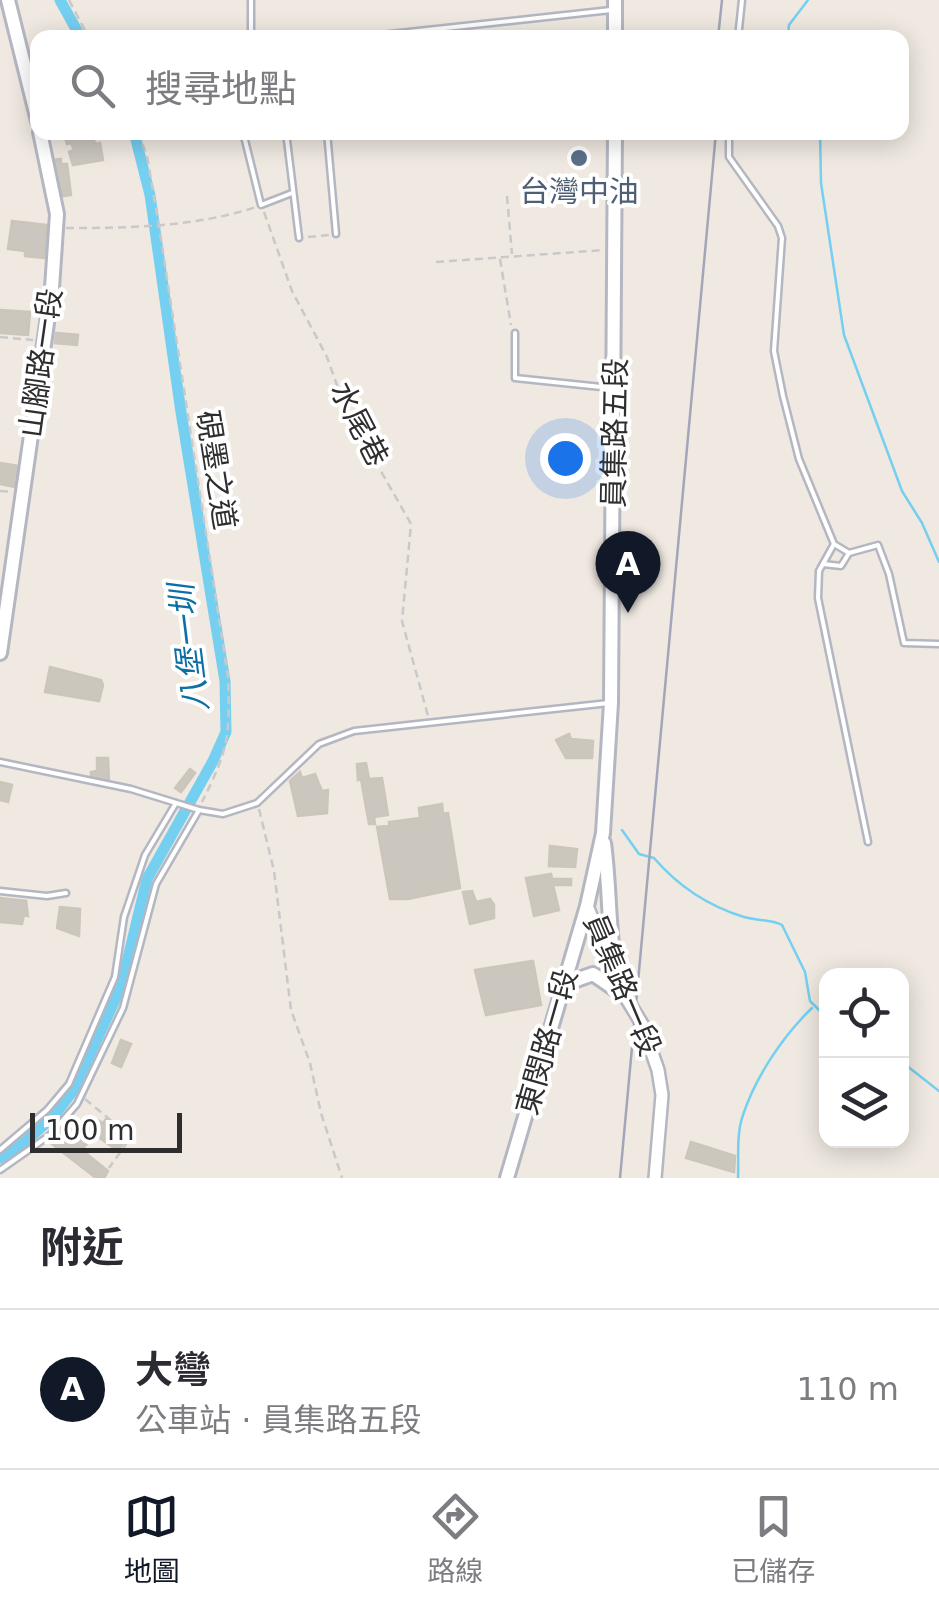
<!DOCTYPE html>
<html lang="zh-TW">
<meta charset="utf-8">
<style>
:root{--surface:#fff;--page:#f2f2f3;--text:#2b2b33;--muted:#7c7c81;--line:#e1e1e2;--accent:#111827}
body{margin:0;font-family:"DejaVu Sans","Noto Sans TC",sans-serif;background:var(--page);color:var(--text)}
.controls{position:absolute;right:30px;bottom:30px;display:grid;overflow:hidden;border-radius:20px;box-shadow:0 5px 25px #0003}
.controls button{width:90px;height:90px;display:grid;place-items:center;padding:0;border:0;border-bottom:2px solid var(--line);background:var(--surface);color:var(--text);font:50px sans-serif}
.scale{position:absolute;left:30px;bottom:25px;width:152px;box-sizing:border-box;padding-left:10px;border:5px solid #2e2e2e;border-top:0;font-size:28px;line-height:35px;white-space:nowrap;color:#2e2e2e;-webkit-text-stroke:8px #fff;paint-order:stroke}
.you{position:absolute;left:565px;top:458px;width:35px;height:35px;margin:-25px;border:8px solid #fff;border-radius:50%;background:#1a73e8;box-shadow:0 0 0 15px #1a73e833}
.badge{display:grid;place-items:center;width:65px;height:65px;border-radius:50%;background:var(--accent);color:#fff;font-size:32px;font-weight:700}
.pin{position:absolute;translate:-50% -82px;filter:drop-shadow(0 2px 5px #0008)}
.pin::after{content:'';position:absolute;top:52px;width:35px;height:30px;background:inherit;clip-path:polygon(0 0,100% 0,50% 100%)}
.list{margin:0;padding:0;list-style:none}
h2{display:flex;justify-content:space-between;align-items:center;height:130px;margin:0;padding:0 40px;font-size:42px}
h2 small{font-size:32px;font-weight:400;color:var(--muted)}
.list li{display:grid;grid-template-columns:65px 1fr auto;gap:30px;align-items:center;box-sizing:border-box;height:160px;padding:0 40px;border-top:2px solid var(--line)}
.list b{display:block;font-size:38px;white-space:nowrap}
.list p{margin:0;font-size:32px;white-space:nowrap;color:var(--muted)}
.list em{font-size:32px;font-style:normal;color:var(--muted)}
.icon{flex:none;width:55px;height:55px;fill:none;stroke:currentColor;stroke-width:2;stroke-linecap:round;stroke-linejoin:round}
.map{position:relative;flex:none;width:939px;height:1178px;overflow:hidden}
.search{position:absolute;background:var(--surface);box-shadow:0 5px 25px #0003;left:30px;right:30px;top:30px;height:110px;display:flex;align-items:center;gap:25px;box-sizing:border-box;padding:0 35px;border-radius:20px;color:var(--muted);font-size:38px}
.sheet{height:290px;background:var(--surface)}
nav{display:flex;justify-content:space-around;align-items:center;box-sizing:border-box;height:140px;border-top:2px solid var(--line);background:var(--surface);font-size:28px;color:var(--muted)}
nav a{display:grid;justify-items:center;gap:5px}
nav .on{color:var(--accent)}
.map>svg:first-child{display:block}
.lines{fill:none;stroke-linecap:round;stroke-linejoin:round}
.stream{stroke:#75cff0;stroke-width:2.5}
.canal{stroke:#75cff0;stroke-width:11}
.building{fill:#cbc7bf;stroke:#cbc5ba;stroke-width:2.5}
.service-casing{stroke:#b4b7c1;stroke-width:9}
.tertiary-casing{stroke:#b4b7c1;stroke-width:16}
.secondary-casing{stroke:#b4b7c1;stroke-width:18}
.path{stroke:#c9c9c9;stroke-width:2.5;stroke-dasharray:8 5;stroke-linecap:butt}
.service{stroke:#fff;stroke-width:4}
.tertiary{stroke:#fff;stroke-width:11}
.secondary{stroke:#fff;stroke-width:12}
.rail{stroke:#a3a6b8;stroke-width:2.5}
.service-dot{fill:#5c6f8a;stroke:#fff;stroke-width:4}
.labels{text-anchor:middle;stroke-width:8;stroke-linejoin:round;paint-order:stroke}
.service-label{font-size:30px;fill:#4e5e75;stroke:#fff}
.street-label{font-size:30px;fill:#2e2e2e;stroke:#fff}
.water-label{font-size:32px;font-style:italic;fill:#0d6fa3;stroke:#fff}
</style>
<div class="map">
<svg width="939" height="1178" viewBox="0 0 939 1178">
<rect width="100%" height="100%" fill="#efe9e1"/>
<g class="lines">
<!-- stream -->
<g class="stream">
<polyline points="788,38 789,25 808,0"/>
<polyline points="820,132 821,183 844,335 902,491 922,523 939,562"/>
<path d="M622 830 639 854 654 858C678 886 708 906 744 917 757 921 770 919 782 925L805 972 810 1001 826 1017"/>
<polyline points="902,1062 939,1091"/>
<path d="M738 1178C739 1157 736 1135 743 1115 756 1076 783 1036 812 1008"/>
</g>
<!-- canal -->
<g class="canal">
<polyline points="60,0 81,38"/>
<polyline points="0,1158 21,1145 53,1117 73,1091 121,987 147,879 213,761 226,732 225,681 181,412 150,195 134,132"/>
</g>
</g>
<!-- building -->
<g class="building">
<polygon points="63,132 92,132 95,144 100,143 103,160 73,165 69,152 74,150 71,143 67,144"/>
<polygon points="61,159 61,164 67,164 71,195 57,197 52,160"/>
<polygon points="12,221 48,225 44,258 25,256 25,251 8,249"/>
<polygon points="0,310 30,312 28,335 0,333"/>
<polygon points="56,333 78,335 77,345 55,343"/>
<polygon points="0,463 19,466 15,487 0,484"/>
<polygon points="50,667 101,680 103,685 99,701 45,692"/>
<polygon points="569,734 571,739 593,741 592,758 566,758 556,740"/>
<polygon points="97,758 108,758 109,781 91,779 91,772 97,771"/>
<polygon points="366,763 369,779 382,778 388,815 374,817 375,824 369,824 361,779 358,780 357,764"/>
<polygon points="190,769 195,773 181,792 175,788"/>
<polygon points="300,772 302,778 315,774 322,791 328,790 327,813 298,816 290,781"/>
<polygon points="0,782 12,785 8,802 0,800"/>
<polygon points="442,804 443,814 448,813 460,888 408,899 390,899 377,827 389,826 389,822 420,818 419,808"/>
<polygon points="550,846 577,849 575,867 549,866"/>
<polygon points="551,874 552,879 571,879 571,885 553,885 559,910 534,916 526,878"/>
<polygon points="472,891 476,902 490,899 494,905 494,918 470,924 463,892"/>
<polygon points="0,898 26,901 28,916 24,915 22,924 0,922"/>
<polygon points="60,907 80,909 79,936 57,928"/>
<polygon points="533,961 541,1005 486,1015 475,970"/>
<polygon points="121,1040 131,1044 121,1067 112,1063"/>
<polygon points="92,1117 103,1123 106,1119 128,1136 118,1151 94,1134 82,1150 108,1171 104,1178 96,1178 48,1141 67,1122 70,1125 68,1131 77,1119 86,1125"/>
<polygon points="691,1142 735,1156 734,1172 686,1158"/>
</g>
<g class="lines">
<defs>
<g id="service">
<polyline points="251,38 251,0"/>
<polyline points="353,38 611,10"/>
<polyline points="738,38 742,0"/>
<polyline points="243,132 261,205 292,193"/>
<polyline points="286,132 299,238"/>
<polyline points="327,132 336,234"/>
<polyline points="729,132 729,157 778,226 782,238 774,351 783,396 799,459 834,544 849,553 878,545 889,574 904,643 939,644"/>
<polyline points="515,333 515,378 611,388"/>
<polyline points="834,544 819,571 818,598 868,842"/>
<polyline points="823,564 841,566 849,553"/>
<polyline points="0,762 131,789 199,810 223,814 257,803 319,744 354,731 609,703"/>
<polyline points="0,891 47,896 66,893"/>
<polyline points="0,1150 47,1110 69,1084 115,977 124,917 145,855 176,803"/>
<polyline points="0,1170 50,1135 77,1104 123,1008 156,884 199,810"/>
</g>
<polyline id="tertiary" points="587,906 625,996 642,1024 658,1070 662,1095 655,1178"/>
<g id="secondary">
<polyline points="8,0 38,121"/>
<polyline points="615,0 615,38"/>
<polyline points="0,653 52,288 57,214 40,132"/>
<path d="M604 843C610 887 608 931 616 974"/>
<polyline points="565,984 593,974 625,996"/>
<polyline points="507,1178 587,906 603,833 611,703 615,132"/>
</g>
</defs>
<!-- service casing -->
<use href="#service" class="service-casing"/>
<!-- tertiary casing -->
<use href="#tertiary" class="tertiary-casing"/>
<!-- secondary casing -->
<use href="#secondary" class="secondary-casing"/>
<!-- path -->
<g class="path">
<polyline points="69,0 89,38"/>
<path d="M138 132 147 156 159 226 228 677C230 736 229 748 202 802"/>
<polyline points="507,196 512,254"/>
<polyline points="264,212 292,291 327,357 345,408 411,524 402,621 428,716"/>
<path d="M66 228C130 228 195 227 256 207"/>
<polyline points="308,237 330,235"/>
<polyline points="500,259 511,325"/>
<polyline points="436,262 604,250"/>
<polyline points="0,337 33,340"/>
<polyline points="0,491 13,492"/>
<polyline points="259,809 274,871 291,1010 310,1063 321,1113 342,1178"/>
<polyline points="85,1099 131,1137 109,1168"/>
</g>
<!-- service -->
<use href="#service" class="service"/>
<!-- tertiary -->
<use href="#tertiary" class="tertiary"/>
<!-- secondary -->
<use href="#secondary" class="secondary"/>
<!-- rail -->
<g class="rail">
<polyline points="718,38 722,0"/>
<polyline points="620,1178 716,132"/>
</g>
</g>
<!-- markers -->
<circle class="service-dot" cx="579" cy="158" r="10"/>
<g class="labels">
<!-- service labels -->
<g class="service-label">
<text x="579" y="202">台灣中油</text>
</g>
<!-- street labels -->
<g class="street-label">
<text transform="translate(41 363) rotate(-82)" y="10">山腳路一段</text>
<text transform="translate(359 424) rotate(63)" y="10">水尾巷</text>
<text transform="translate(615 433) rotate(-89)" y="10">員集路五段</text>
<text transform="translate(216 470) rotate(81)" y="10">硯墨之道</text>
<text transform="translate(622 985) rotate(67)" y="10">員集路一段</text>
<text transform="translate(547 1042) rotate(-74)" y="10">東閔路一段</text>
</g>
<!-- water labels -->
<g class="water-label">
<text transform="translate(189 648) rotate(-97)" y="11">八堡一圳</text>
</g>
</g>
</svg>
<div class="controls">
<button><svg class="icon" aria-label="locate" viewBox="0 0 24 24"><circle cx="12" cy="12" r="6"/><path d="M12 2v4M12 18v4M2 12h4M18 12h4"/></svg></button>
<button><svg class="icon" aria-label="layers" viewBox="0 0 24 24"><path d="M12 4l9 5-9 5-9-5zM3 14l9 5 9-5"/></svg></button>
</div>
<div class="scale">100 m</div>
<div class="you"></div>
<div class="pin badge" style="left:628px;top:613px">A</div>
<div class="search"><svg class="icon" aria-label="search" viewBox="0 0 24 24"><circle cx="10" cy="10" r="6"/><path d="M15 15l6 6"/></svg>搜尋地點</div>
</div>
<section class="sheet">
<h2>附近<small></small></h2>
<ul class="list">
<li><span class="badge">A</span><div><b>大彎</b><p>公車站 · 員集路五段</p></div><em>110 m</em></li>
</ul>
</section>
<nav>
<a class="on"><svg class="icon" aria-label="map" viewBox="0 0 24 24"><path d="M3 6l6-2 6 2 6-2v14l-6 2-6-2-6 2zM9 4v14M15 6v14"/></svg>地圖</a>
<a><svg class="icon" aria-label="directions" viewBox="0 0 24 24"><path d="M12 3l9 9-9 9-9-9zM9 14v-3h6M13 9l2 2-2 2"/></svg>路線</a>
<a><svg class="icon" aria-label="saved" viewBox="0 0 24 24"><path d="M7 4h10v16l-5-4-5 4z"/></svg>已儲存</a>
</nav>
